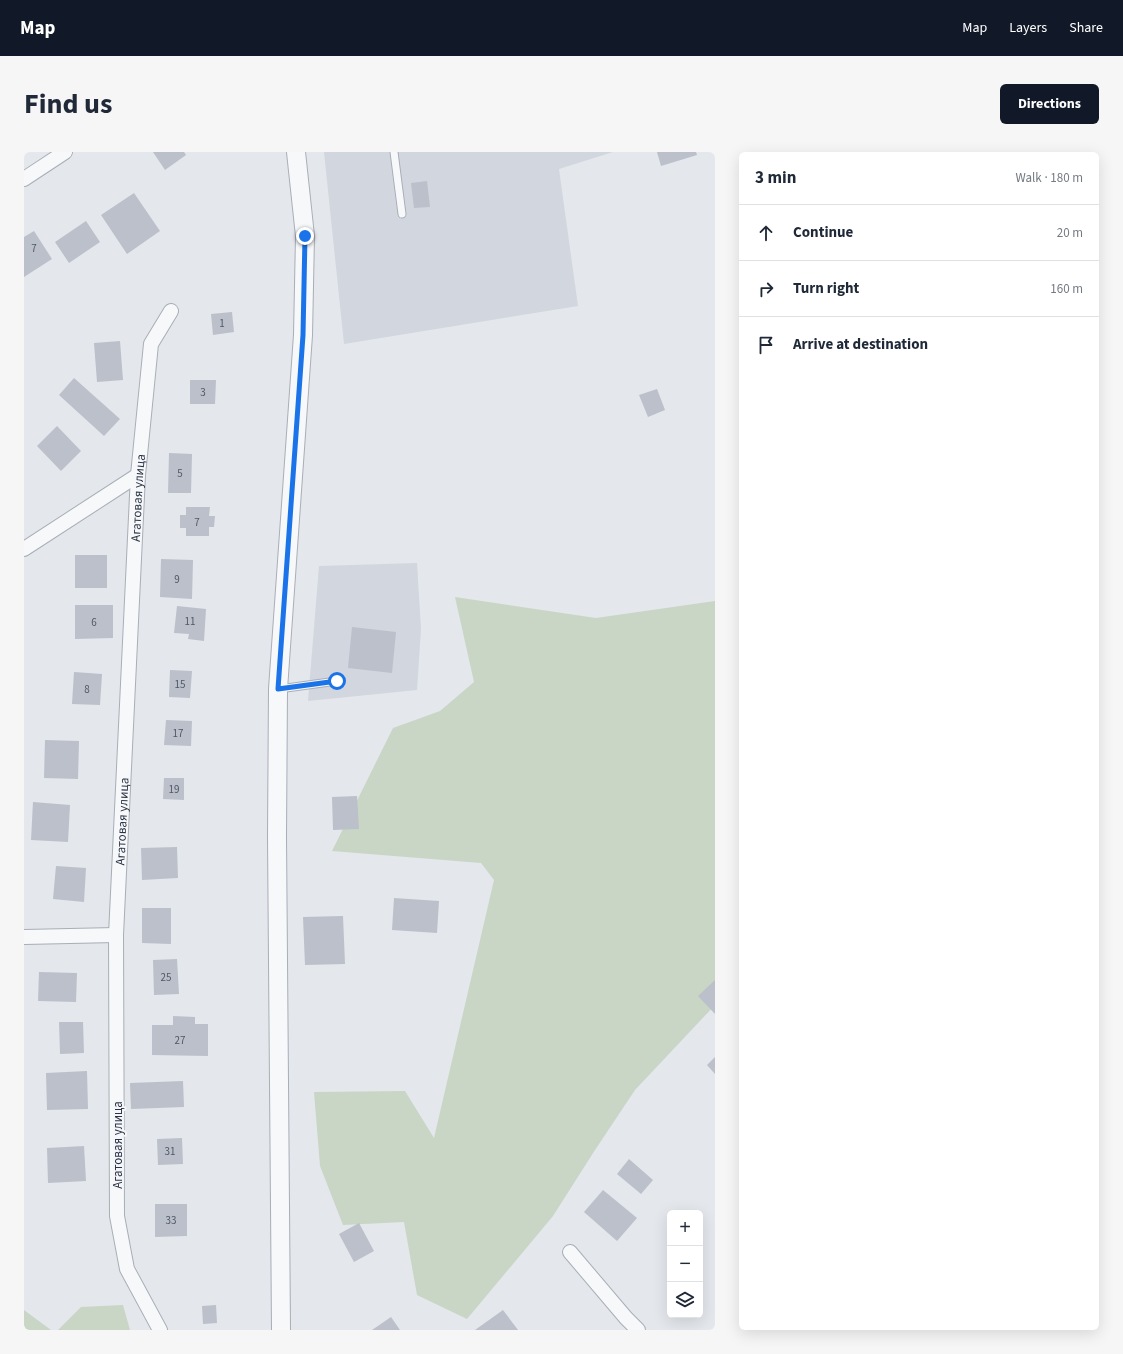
<!DOCTYPE html>
<meta charset="utf-8">
<style>
:root{--surface:#fff;--page:#f6f6f7;--text:#1f2937;--muted:#747a83;--line:#e0e1e3;--accent:#111827}
body{margin:0;font-family:"Source Sans 3",sans-serif;background:var(--page);color:var(--text)}
.controls{position:absolute;right:12px;bottom:12px;display:grid;overflow:hidden;border-radius:6px;box-shadow:0 4px 16px #0002}
.controls button{width:36px;height:36px;display:grid;place-items:center;padding:0;border:0;border-bottom:1px solid var(--line);background:var(--surface);color:var(--text);font:20px sans-serif}
.stop{position:absolute;width:12px;height:12px;margin:-9px;border:3px solid #1a73e8;border-radius:50%;background:#fff}
.stop.end{background:#1a73e8;border-color:#fff;box-shadow:0 1px 4px #0008}
.list{margin:0;padding:0;list-style:none}
h2{display:flex;justify-content:space-between;align-items:center;height:52px;margin:0;padding:0 16px;font-size:17px}
h2 small{font-size:13px;font-weight:400;color:var(--muted)}
.list li{display:grid;grid-template-columns:26px 1fr auto;gap:12px;align-items:center;box-sizing:border-box;height:56px;padding:0 16px;border-top:1px solid var(--line)}
.list b{display:block;font-size:15px;white-space:nowrap}
.list em{font-size:13px;font-style:normal;color:var(--muted)}
.icon{flex:none;width:22px;height:22px;fill:none;stroke:currentColor;stroke-width:2;stroke-linecap:round;stroke-linejoin:round}
.map{position:relative;flex:none;width:691px;height:1178px;overflow:hidden;border-radius:6px}
header{display:flex;align-items:center;gap:24px;box-sizing:border-box;height:56px;padding:0 20px;background:var(--accent);color:#fff}
header strong{font-size:19px}
nav{display:flex;gap:22px;margin-inline-start:auto;font-size:14px}
.intro{display:flex;align-items:center;justify-content:space-between;box-sizing:border-box;height:96px;padding:0 24px}
h1{margin:0;font-size:28px}
.button{padding:10px 18px;border-radius:6px;background:var(--accent);color:#fff;font-size:14px;font-weight:700}
main{display:flex;gap:24px;padding:0 24px}
aside{flex:1;background:var(--surface);border-radius:6px;box-shadow:0 4px 16px #0002}
.map>svg:first-child{display:block}
.built{fill:#d2d6de}
.green{fill:#c9d6c5}
.building{fill:#bbc0ca}
.lines{fill:none;stroke-linecap:round;stroke-linejoin:round}
.service-casing{stroke:#a9aeb7;stroke-width:9}
.minor-casing{stroke:#a9aeb7;stroke-width:16}
.tertiary-casing{stroke:#a9aeb7;stroke-width:20}
.service{stroke:#f7f8fa;stroke-width:7}
.minor{stroke:#f7f8fa;stroke-width:14}
.tertiary{stroke:#f7f8fa;stroke-width:18}
.route{stroke:#1a73e8;stroke-width:5}
.labels{text-anchor:middle;stroke-width:4;stroke-linejoin:round;paint-order:stroke}
.number-label{font-size:11px;fill:#4f5766}
.street-label{font-size:13px;fill:#2b3445;stroke:#f4f6f9}
</style>
<header>
<strong>Map</strong>
<nav><a>Map</a><a>Layers</a><a>Share</a></nav>
</header>
<div class="intro"><h1>Find us</h1><a class="button">Directions</a></div>
<main>
<div class="map">
<svg width="691" height="1178" viewBox="0 0 691 1178">
<rect width="100%" height="100%" fill="#e4e7ec"/>
<!-- built -->
<g class="built">
<polygon points="300,0 589,0 535,17 554,154 320,192"/>
<polygon points="393,411 397,477 393,538 284,549 295,414"/>
</g>
<!-- green -->
<g class="green">
<polygon points="431,445 572,466 691,449 691,853 611,938 571,998 529,1064 443,1167 393,1143 380,1070 319,1073 296,1014 290,940 381,939 410,986 470,728 457,711 308,699 369,576 416,559 450,530"/>
<polygon points="99,1153 106,1178 34,1178 57,1155"/>
<polygon points="0,1158 27,1178 0,1178"/>
</g>
<!-- building -->
<g class="building">
<polygon points="129,0 160,0 162,3 141,18"/>
<polygon points="633,0 672,0 673,3 637,14"/>
<polygon points="403,29 406,55 390,56 387,31"/>
<polygon points="110,41 136,79 103,102 77,63"/>
<polygon points="62,69 76,90 45,111 31,90"/>
<polygon points="10,79 28,107 0,125 0,85"/>
<polygon points="208,160 210,180 189,183 187,162"/>
<polygon points="96,189 99,228 73,230 70,191"/>
<polygon points="50,226 96,267 80,284 35,243"/>
<polygon points="166,228 192,228 191,252 166,252"/>
<polygon points="633,237 641,258 624,265 615,243"/>
<polygon points="33,274 57,299 37,319 13,294"/>
<polygon points="145,301 168,302 167,341 144,341"/>
<polygon points="162,355 186,355 185,364 191,364 190,375 185,375 185,384 162,384 162,376 156,376 156,363 162,363"/>
<rect x="51" y="403" width="32" height="33"/>
<polygon points="137,407 169,408 168,447 136,445"/>
<polygon points="51,453 89,453 89,486 51,487"/>
<polygon points="153,454 182,457 180,489 164,487 165,482 150,481"/>
<polygon points="328,475 372,480 368,521 324,516"/>
<polygon points="146,518 168,519 166,546 145,545"/>
<polygon points="50,520 78,522 76,553 48,552"/>
<polygon points="142,568 168,569 167,594 140,593"/>
<polygon points="21,588 55,589 54,627 20,626"/>
<polygon points="140,626 160,626 160,648 139,647"/>
<polygon points="333,644 335,677 309,678 308,645"/>
<polygon points="9,650 46,653 44,690 7,688"/>
<polygon points="153,695 154,726 118,728 117,696"/>
<polygon points="32,714 62,716 60,750 29,747"/>
<polygon points="370,746 415,749 413,781 368,778"/>
<polygon points="118,756 147,756 147,792 118,791"/>
<polygon points="319,764 321,812 281,813 279,765"/>
<polygon points="153,807 155,842 130,843 129,808"/>
<polygon points="15,820 53,821 52,850 14,849"/>
<polygon points="691,828 691,862 674,844"/>
<polygon points="149,864 171,865 171,872 184,872 184,904 128,903 128,873 149,873"/>
<polygon points="35,870 59,870 60,901 36,902"/>
<polygon points="691,905 691,922 683,913"/>
<polygon points="63,919 64,957 23,958 22,921"/>
<polygon points="159,929 160,955 107,957 106,931"/>
<polygon points="158,986 159,1012 134,1013 133,987"/>
<polygon points="60,994 62,1029 24,1031 23,996"/>
<polygon points="605,1007 629,1028 617,1042 593,1022"/>
<polygon points="579,1038 613,1066 593,1089 560,1060"/>
<polygon points="131,1052 163,1052 163,1084 131,1085"/>
<polygon points="335,1071 350,1099 330,1110 315,1082"/>
<polygon points="192,1153 193,1171 179,1172 178,1154"/>
<polygon points="479,1158 494,1178 451,1178"/>
<polygon points="367,1165 376,1178 348,1178"/>
</g>
<g class="lines">
<defs>
<g id="service">
<polyline points="370,0 378,62"/>
<polyline points="255,537 313,529"/>
</g>
<g id="minor">
<polyline points="0,27 41,0"/>
<polyline points="0,397 114,323"/>
<polyline points="0,785 92,783"/>
<polyline points="546,1100 602,1166 614,1178"/>
<path id="s1" d="M136 1178 103 1117 93 1064 92 783 114 323 127 192 147 159"/>
</g>
<polyline id="tertiary" points="257,1178 253,685 254,537 279,183 281,84 272,0"/>
</defs>
<!-- service casing -->
<use href="#service" class="service-casing"/>
<!-- minor casing -->
<use href="#minor" class="minor-casing"/>
<!-- tertiary casing -->
<use href="#tertiary" class="tertiary-casing"/>
<!-- service -->
<use href="#service" class="service"/>
<!-- minor -->
<use href="#minor" class="minor"/>
<!-- tertiary -->
<use href="#tertiary" class="tertiary"/>
</g>
<g class="lines">
<!-- route -->
<polyline class="route" points="281,84 279,183 254,537 313,529"/>
</g>
<g class="labels">
<!-- number labels -->
<g class="number-label">
<text x="10" y="100">7</text>
<text x="198" y="175">1</text>
<text x="179" y="244">3</text>
<text x="156" y="325">5</text>
<text x="173" y="374">7</text>
<text x="153" y="431">9</text>
<text x="166" y="473">11</text>
<text x="70" y="474">6</text>
<text x="156" y="536">15</text>
<text x="63" y="541">8</text>
<text x="154" y="585">17</text>
<text x="150" y="641">19</text>
<text x="142" y="829">25</text>
<text x="156" y="892">27</text>
<text x="146" y="1003">31</text>
<text x="147" y="1072">33</text>
</g>
<!-- street labels -->
<g class="street-label">
<text dy="5" stroke="none"><textPath href="#s1" startOffset="842">Агатовая улица</textPath></text>
<text dy="5" stroke="none"><textPath href="#s1" startOffset="518">Агатовая улица</textPath></text>
<text transform="translate(93 993) rotate(-90)" y="5">Агатовая улица</text>
</g>
</g>
</svg>
<div class="controls">
<button>+</button>
<button>−</button>
<button><svg class="icon" aria-label="layers" viewBox="0 0 24 24"><path d="M12 4l9 5-9 5-9-5zM3 14l9 5 9-5"/></svg></button>
</div>
<div class="stop" style="left:313px;top:529px"></div>
<div class="stop end" style="left:281px;top:84px"></div>
</div>
<aside>
<h2>3 min<small>Walk · 180 m</small></h2>
<ul class="list">
<li><svg class="icon" aria-label="ahead" viewBox="0 0 24 24"><path d="M12 20V5M6 11l6-6 6 6"/></svg><div><b>Continue</b></div><em>20 m</em></li>
<li><svg class="icon" aria-label="right" viewBox="0 0 24 24"><path d="M7 20v-9h11M14 6l5 5-5 5"/></svg><div><b>Turn right</b></div><em>160 m</em></li>
<li><svg class="icon" aria-label="arrive" viewBox="0 0 24 24"><path d="M6 21V4h12l-3 4 3 4H6"/></svg><div><b>Arrive at destination</b></div></li>
</ul>
</aside>
</main>
